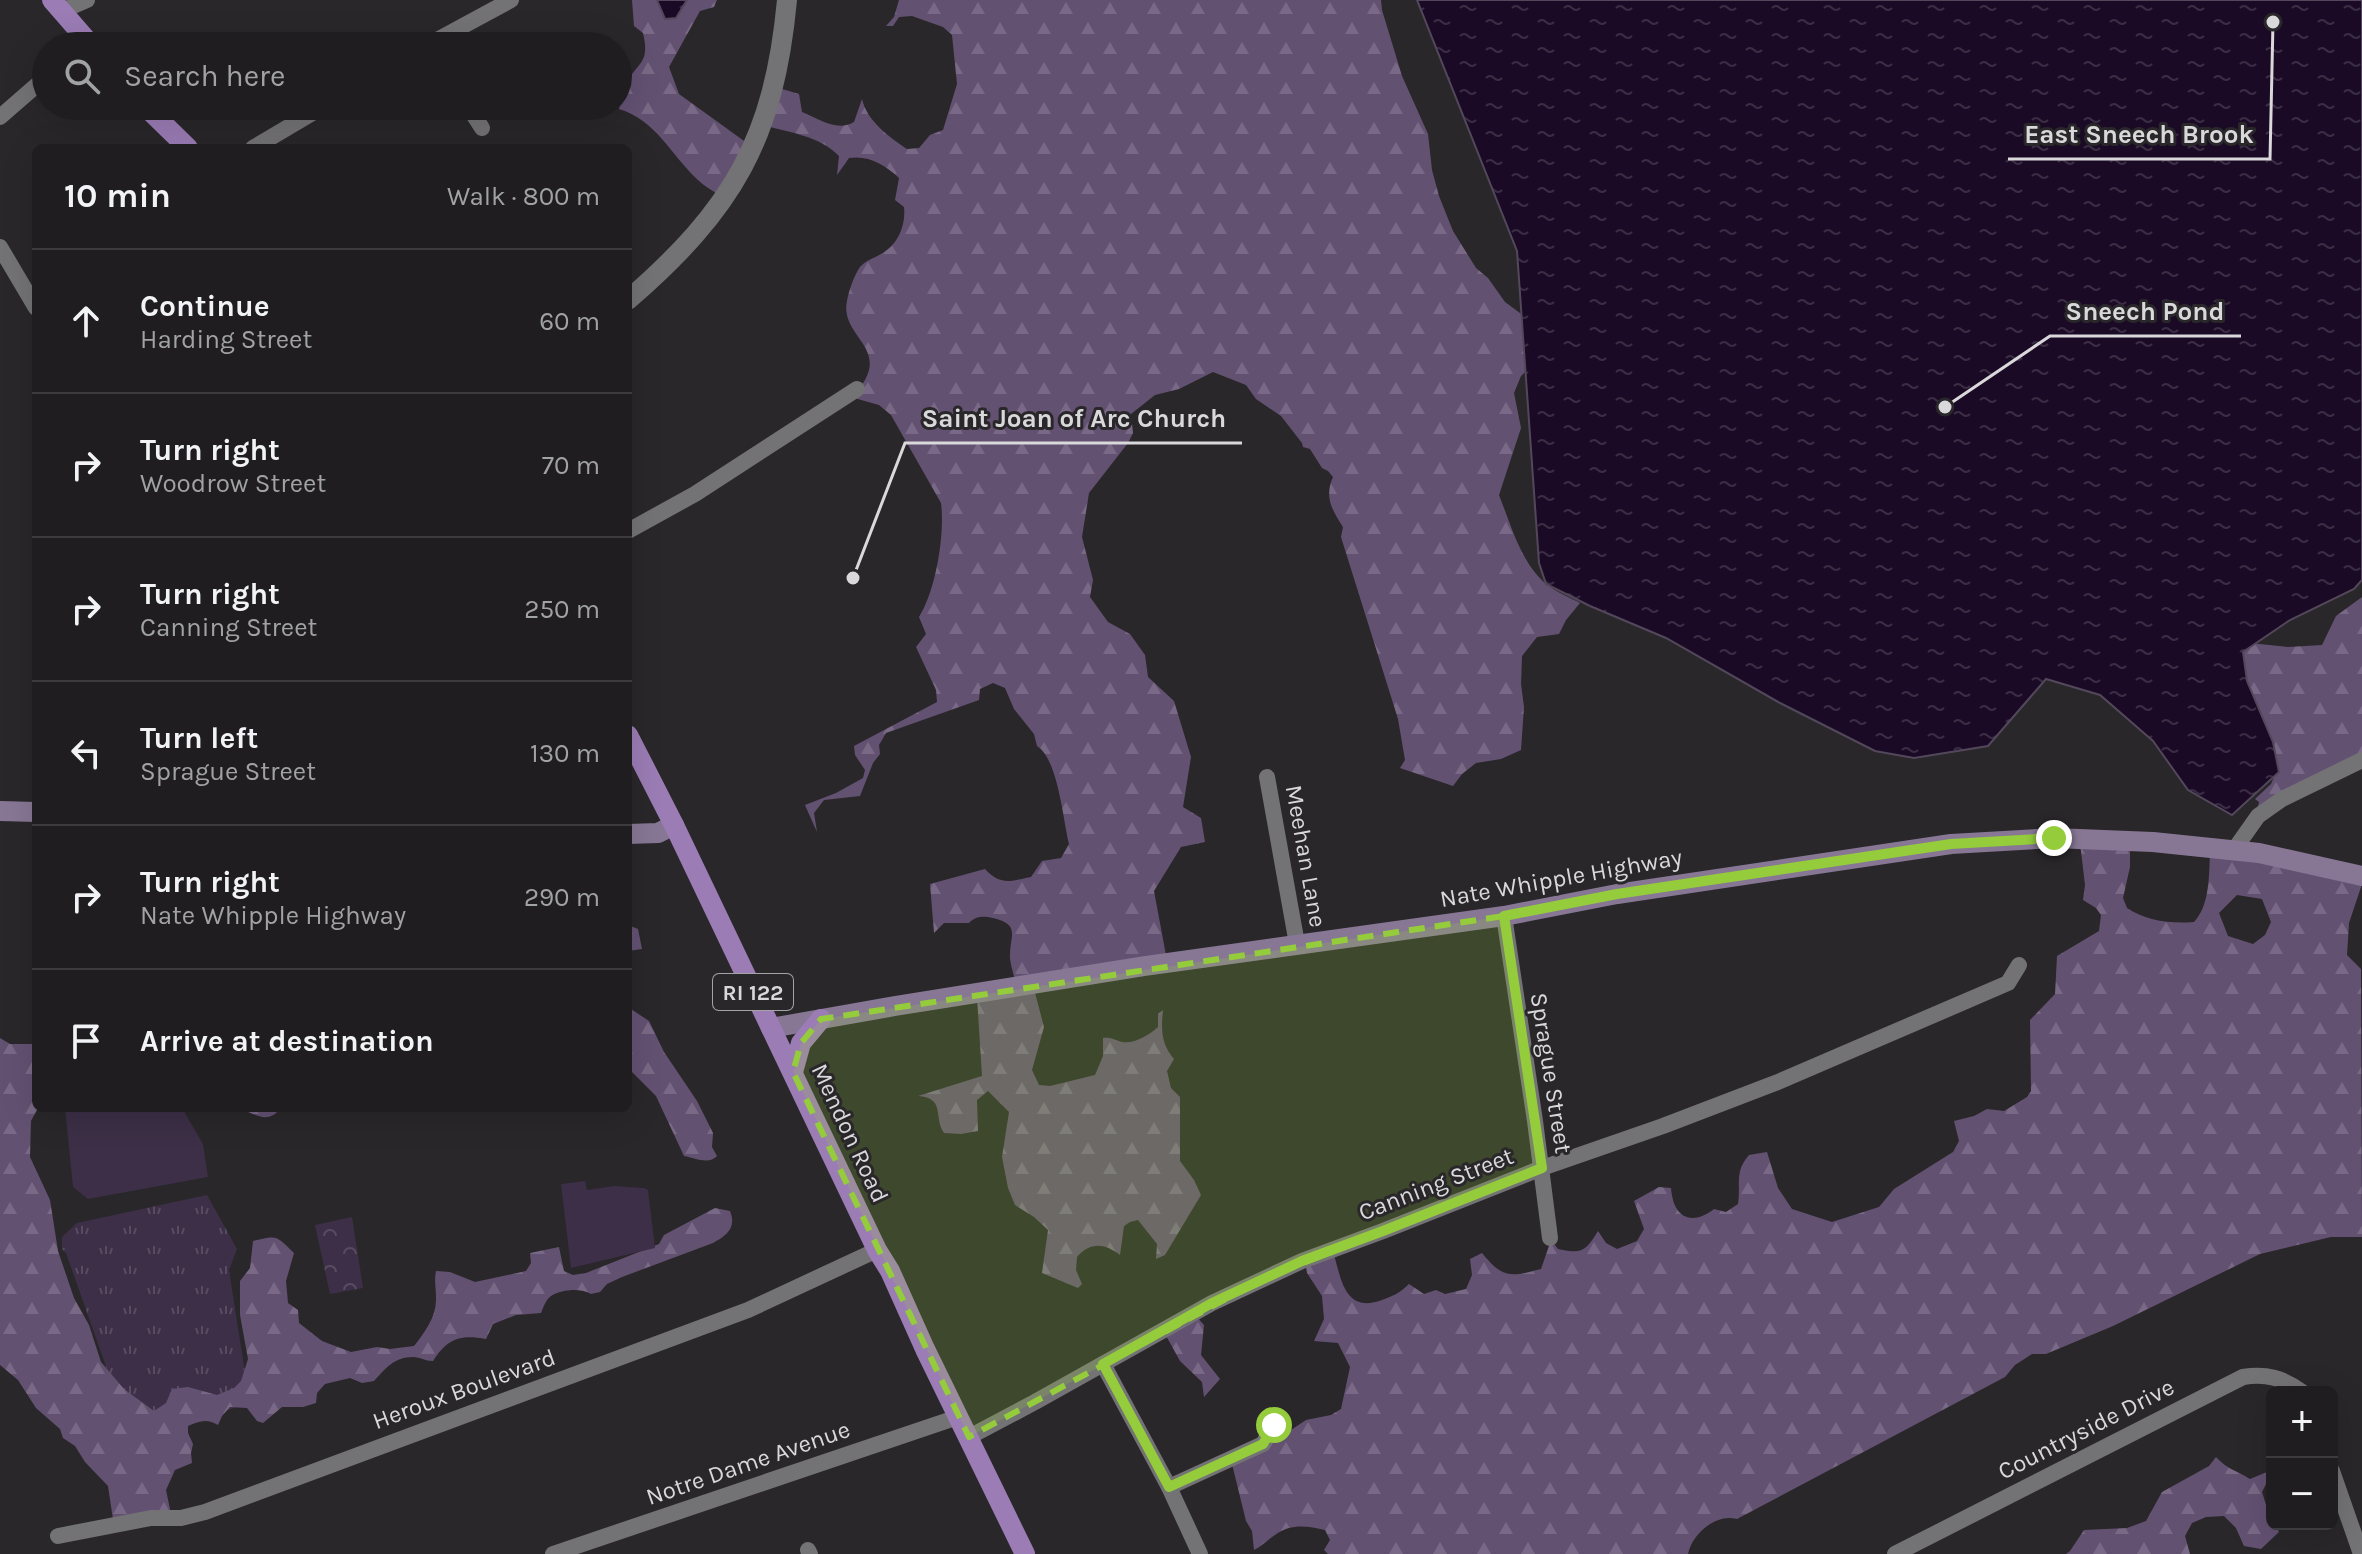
<!DOCTYPE html>
<meta charset="utf-8">
<style>
:root{--surface:#1f1d20;--page:#272629;--text:#f1f3f6;--muted:#a1a2a5;--line:#3c3b3e}
body{margin:0;font-family:Karla,sans-serif;background:var(--page);color:var(--text)}
.controls{position:absolute;right:24px;bottom:24px;display:grid;overflow:hidden;border-radius:12px;box-shadow:0 8px 32px #0002}
.controls button{width:72px;height:72px;display:grid;place-items:center;padding:0;border:0;border-bottom:2px solid var(--line);background:var(--surface);color:var(--text);font:40px sans-serif}
.stop{position:absolute;width:24px;height:24px;margin:-18px;border:6px solid #94cc3c;border-radius:50%;background:#fff}
.stop.end{background:#94cc3c;border-color:#fff;box-shadow:0 2px 8px #0008}
.list{margin:0;padding:0;list-style:none}
h2{display:flex;justify-content:space-between;align-items:center;height:104px;margin:0;padding:0 32px;font-size:34px}
h2 small{font-size:26px;font-weight:400;color:var(--muted)}
.list li{display:grid;grid-template-columns:52px 1fr auto;gap:24px;align-items:center;box-sizing:border-box;height:144px;padding:0 32px;border-top:2px solid var(--line)}
.list b{display:block;font-size:30px;white-space:nowrap}
.list p{margin:0;font-size:26px;white-space:nowrap;color:var(--muted)}
.list em{font-size:26px;font-style:normal;color:var(--muted)}
.icon{flex:none;width:44px;height:44px;fill:none;stroke:currentColor;stroke-width:2;stroke-linecap:round;stroke-linejoin:round}
.map{position:relative;flex:none;width:2362px;height:1554px;overflow:hidden}
.search{position:absolute;background:var(--surface);box-shadow:0 8px 32px #0002;left:32px;top:32px;width:600px;height:88px;display:flex;align-items:center;gap:20px;box-sizing:border-box;padding:0 28px;border-radius:44px;color:var(--muted);font-size:30px}
.panel{position:absolute;background:var(--surface);box-shadow:0 8px 32px #0002;left:32px;top:144px;width:600px;height:968px;border-radius:12px}
.map>svg:first-child{display:block}
.grass{fill:url(#grass-tufts)}
.forest{fill:url(#forest-firs);fill-rule:evenodd}
.park{fill:url(#park-crowns)}
.garden{fill:#3c2f47}
.water{fill:url(#water-ripples);stroke:#53485b;stroke-width:2}
.lines{fill:none;stroke-linecap:round;stroke-linejoin:round}
.minor{stroke:#737275;stroke-width:16}
.tertiary{stroke:#737275;stroke-width:20}
.secondary{stroke:#877795;stroke-width:20}
.primary{stroke:#9b7cb5;stroke-width:20}
.route{stroke:#94cc3c;stroke-width:10}
.marked{fill:#94cc3c;fill-opacity:0.2;stroke:#94cc3c;stroke-width:6;stroke-dasharray:16 10;stroke-linejoin:round}
.labels{text-anchor:middle;stroke-width:6;stroke-linejoin:round;paint-order:stroke}
.shield{fill:#29272a;stroke:#a4a3a5;stroke-width:2}
.shield-label{font-size:22px;font-weight:bold;fill:#d9d8da}
.street-label{font-size:24px;fill:#d9d8da;stroke:#29272a}
.leader{fill:none;stroke:#d9d8da;stroke-width:3}
.callout-dot{fill:#d9d8da;stroke:#29272a;stroke-width:3}
.callout-label{font-size:26px;text-anchor:middle;font-weight:bold;fill:#d9d8da;stroke:#29272a;stroke-width:6;stroke-linejoin:round;paint-order:stroke}
</style>
<div class="map">
<svg width="2362" height="1554" viewBox="0 0 2362 1554">
<defs>
<pattern id="grass-tufts" width="24" height="20" patternUnits="userSpaceOnUse" patternTransform="scale(2)"><rect width="24" height="20" fill="#3c2f47"/><path d="M3 7l-1-3M5 7V3M7 7l1-3M15 17l-1-3M17 17v-4M19 17l1-3" fill="none" stroke="#584c61"/></pattern>
<pattern id="forest-firs" width="22" height="20" patternUnits="userSpaceOnUse" patternTransform="scale(2)"><rect width="22" height="20" fill="#635172"/><path d="M5 1l3.5 6h-7zM16 11l3.5 6h-7z" fill="#796986"/></pattern>
<pattern id="park-crowns" width="20" height="18" patternUnits="userSpaceOnUse" patternTransform="scale(2)"><rect width="20" height="18" fill="#3c2f47"/><path d="M2 6a3 3 0 1 1 6 0M12 15a3 3 0 1 1 6 0" fill="none" stroke="#584c61"/></pattern>
<pattern id="water-ripples" width="26" height="14" patternUnits="userSpaceOnUse" patternTransform="scale(2)"><rect width="26" height="14" fill="#1a0a25"/><path d="M2 4q2-2 4 0t4 0M15 11q2-2 4 0t4 0" fill="none" stroke="#3b2d44"/></pattern>
</defs>
<rect width="100%" height="100%" fill="#29272a"/>
<!-- grass -->
<polygon class="grass" points="207,1195 237,1249 229,1270 248,1392 245,1405 131,1437 66,1253 62,1249 62,1237 77,1223"/>
<!-- forest -->
<g class="forest">
<path d="M632 0H717L714 7 700 11 669 67 679 94 751 146 719 195C712 190 704 186 698 180 671 155 656 120 619 109 621 100 623 90 627 82 639 61 650 63 643 33L634 26Z"/>
<path d="M899 0H1381L1382 10 1402 76 1428 134 1432 170 1439 196 1453 231 1476 268 1488 278 1505 302 1532 322 1534 363 1521 376 1514 393 1521 428 1499 495C1511 525 1521 563 1546 584 1556 592 1569 597 1580 603L1566 620 1559 634 1537 637 1522 656 1521 684 1524 707 1521 750 1501 759 1476 763 1462 774 1453 786 1400 768 1405 760 1398 719 1341 537 1343 527C1332 510 1324 497 1333 477L1328 471 1322 468 1310 449 1303 447 1302 443 1281 416 1256 399 1246 385 1213 372 1179 389 1155 395 1131 414 1133 433 1128 443 1089 493 1082 537 1093 580 1090 597 1108 622 1130 634 1145 655 1148 677 1174 701 1191 757 1183 807 1201 818 1205 842 1181 847 1154 891 1168 966 1034 989 1044 1027 1032 1070 1039 1085 1050 1086 1095 1075 1103 1056V1038C1111 1037 1114 1040 1122 1042 1135 1044 1149 1035 1158 1027V1014L1163 1010C1161 1029 1161 1044 1174 1059L1167 1071 1171 1088 1180 1097V1161L1194 1180 1201 1195 1165 1255 1156 1259 1157 1244 1138 1220 1130 1222 1124 1226 1120 1255C1104 1243 1090 1242 1077 1257L1076 1270 1082 1284 1078 1288 1042 1273 1048 1230 1034 1217 1015 1205 1008 1188 1002 1157 1009 1112 988 1091 977 1100 978 1131 961 1134 944 1133C933 1117 946 1098 918 1096L982 1076 977 997 1018 989C1015 979 1011 968 1010 958 1009 936 1022 925 993 918 983 916 976 916 969 923H944L934 933 930 884 985 869C1001 886 1010 881 1031 877L1042 861 1061 858 1069 844C1063 819 1058 759 1037 746L1034 734 1014 709 1005 688 993 683 980 689 979 700 886 733 879 745 880 754 873 763 860 796 824 800 814 813 817 832 805 805 836 793 863 778 865 770 855 755 854 746 937 702 936 690 916 647 926 634 919 617C936 590 945 534 941 503L891 415 879 405 847 396C852 391 862 386 865 380 884 346 840 334 847 301 849 290 854 276 860 267 865 261 874 258 881 254 898 245 906 225 904 207L895 200 899 178C885 165 869 155 849 158L837 175 839 156C820 136 788 132 762 125L772 86 799 94 802 112C819 119 837 132 854 122L862 99C867 121 889 137 907 149L919 148 930 135 943 130 957 84 952 35 943 27 912 16 899 17 893 26H886L894 17Z"/>
<polygon points="2362,597 2362,759 2256,814 2259,802 2255,799 2271,784 2277,770 2240,696 2242,647 2250,643 2288,647 2322,645 2336,616"/>
<path d="M2080 843 2130 848V867L2123 898 2127 908C2147 921 2170 924 2194 922 2210 905 2209 875 2210 852L2362 884 2349 923 2347 955 2361 969 2362 1237H2331L2260 1254 2113 1326 2046 1354H2032L2015 1365 2005 1377 1737 1519C1716 1513 1692 1534 1688 1554H1328L1324 1550 1330 1540 1325 1530C1308 1526 1291 1523 1275 1535 1267 1540 1263 1546 1254 1550L1252 1531 1246 1521 1232 1464 1241 1453 1282 1436 1306 1420 1331 1415 1341 1409 1350 1367 1338 1343 1314 1341 1324 1319 1322 1296 1307 1273 1305 1260 1333 1251C1341 1278 1344 1314 1382 1300 1393 1296 1400 1293 1409 1284L1424 1294 1436 1290 1445 1294 1466 1289 1472 1275 1470 1259 1482 1253C1503 1279 1511 1277 1541 1269L1551 1240 1558 1249C1582 1254 1585 1252 1598 1231L1606 1243 1617 1249 1637 1241 1644 1229 1634 1201 1659 1187 1671 1188C1673 1217 1691 1227 1714 1209L1726 1212 1738 1204C1741 1184 1734 1172 1749 1155L1767 1152 1778 1188 1792 1209 1832 1222 1879 1207 1894 1189 1953 1152 1959 1141 1954 1121 1974 1116 1987 1109 2004 1111 2027 1097 2031 1091 2030 1020 2055 994 2057 956 2099 931 2101 915 2096 908 2083 900 2085 885ZM2237 895 2262 899 2271 922 2265 935 2253 944 2228 936 2219 913Z"/>
<polygon points="628,925 638,929 642,949 628,951"/>
<path d="M628 1007 649 1021 664 1052 697 1101 713 1133 712 1147 717 1156C709 1165 695 1158 684 1156L656 1096 628 1068Z"/>
<path d="M0 1038 10 1044H36V1108H38L31 1121 30 1157 50 1200 58 1251 74 1298 89 1325 101 1362 124 1389 154 1411 166 1403 172 1389 188 1387 217 1395 234 1388 241 1381 248 1359 240 1315V1281L250 1268 253 1241C277 1235 276 1235 294 1253L286 1281 288 1303 298 1310 299 1323 322 1341 351 1352 377 1347 390 1349 414 1346C425 1332 437 1316 436 1297 436 1287 434 1281 436 1271L450 1272 475 1282 526 1271 531 1263 530 1253 559 1247 564 1271 573 1275 586 1273 659 1244 664 1235 715 1208 730 1211C737 1228 726 1236 713 1243L622 1277 607 1284 600 1292 591 1294C581 1288 563 1289 551 1296 546 1299 543 1308 541 1313L516 1315 493 1324 486 1339C460 1334 447 1339 433 1361 425 1361 420 1357 413 1357 394 1357 386 1368 374 1381L362 1383 350 1378 325 1384 317 1393 316 1403 303 1407H282L263 1423 257 1421 247 1408 230 1407 222 1416 218 1425C207 1418 199 1421 188 1426V1433L193 1444 191 1453 192 1463 175 1470 166 1490 172 1519 114 1526 108 1486 85 1462 75 1446 63 1438 60 1429 36 1408 18 1380 0 1365Z"/>
<path d="M240 1108H280V1109C268 1124 255 1115 240 1108Z"/>
<polygon points="1194,1314 1204,1325 1201,1355 1220,1379 1204,1397 1202,1382 1180,1361 1164,1332"/>
<path d="M2216 1457C2228 1470 2236 1470 2250 1479L2267 1472 2269 1478 2262 1492 2272 1524H2275L2279 1532 2261 1549 2244 1546 2236 1528 2224 1516 2206 1517 2192 1523 2185 1536 2190 1554H2066L2070 1551 2084 1530 2127 1528 2146 1521 2162 1492 2209 1466Z"/>
</g>
<!-- park -->
<polygon class="park" points="352,1217 363,1288 330,1294 315,1225"/>
<!-- garden -->
<g class="garden">
<polygon points="65,1108 182,1108 203,1144 208,1177 88,1199 73,1187"/>
<polygon points="585,1181 587,1190 614,1186 644,1188 648,1190 655,1248 571,1268 561,1184"/>
</g>
<!-- water -->
<g class="water">
<polygon points="657,0 687,0 676,18 665,19"/>
<polygon points="1417,0 2362,0 2362,580 2354,589 2290,620 2243,652 2247,681 2273,742 2279,772 2232,815 2188,790 2153,741 2100,695 2046,679 1988,746 1914,758 1875,751 1780,703 1666,638 1590,606 1546,584 1539,563 1517,251"/>
</g>
<g class="lines">
<!-- minor -->
<g class="minor">
<polyline points="62,11 87,0"/>
<polyline points="426,46 511,0"/>
<polyline points="468,106 482,128"/>
<polyline points="0,117 46,77"/>
<polyline points="253,148 324,106"/>
<polyline points="0,247 36,308"/>
<polyline points="628,531 695,494 857,389"/>
<polyline points="1267,777 1297,944"/>
<polyline points="2234,850 2258,816 2282,799 2362,760"/>
<polyline points="1504,916 1535,1121 1550,1238"/>
<polyline points="1103,1364 1169,1487 1200,1554"/>
<polyline points="969,1437 1035,1402 1212,1303 1302,1261 1383,1231 1542,1168 1663,1126 1778,1082 2008,983 2019,965"/>
<polyline points="2332,1471 2361,1554"/>
<polyline points="1169,1487 1263,1444 1274,1425"/>
<polyline points="58,1536 151,1518 181,1518 205,1512 748,1310 877,1250"/>
<polyline points="808,1550 810,1554"/>
<polyline points="553,1554 958,1417"/>
<path d="M1895 1554 2243 1377C2266 1373 2283 1378 2302 1392"/>
</g>
<!-- tertiary -->
<path class="tertiary" d="M628 300C733 209 774 139 787 0"/>
<!-- secondary -->
<g class="secondary">
<polyline points="0,811 36,812"/>
<polyline points="628,834 658,833 674,825"/>
<polyline points="771,1028 895,1006 1145,966 1504,916 1617,894 1951,844 2054,838 2153,842 2259,853 2362,876"/>
</g>
<!-- primary -->
<g class="primary">
<polyline points="52,0 92,46"/>
<polyline points="145,106 188,148"/>
<polyline points="628,735 674,825 877,1250 890,1271 925,1349 1025,1554"/>
<polyline points="793,1072 801,1043 821,1019"/>
</g>
</g>
<g class="lines">
<!-- route -->
<polyline class="route" points="1274,1425 1263,1444 1169,1487 1103,1364 1212,1303 1302,1261 1383,1231 1542,1168 1504,916 1617,894 1951,844 2054,838"/>
</g>
<!-- marked area -->
<path class="marked" d="M1504 916 1542 1168 1263 1279 969 1437 793 1072 801 1043 821 1019Z"/>
<g class="labels">
<!-- shield labels -->
<rect class="shield" x="713" y="974" width="80" height="36" rx="6"/>
<g class="shield-label">
<text x="753" y="1000">RI 122</text>
</g>
<!-- street labels -->
<g class="street-label">
<text transform="translate(1306 856) rotate(80)" y="8">Meehan Lane</text>
<text transform="translate(1561 878) rotate(-10)" y="8">Nate Whipple Highway</text>
<text transform="translate(1551 1073) rotate(81)" y="8">Sprague Street</text>
<text transform="translate(850 1133) rotate(65)" y="8">Mendon Road</text>
<text transform="translate(1436 1184) rotate(-21)" y="8">Canning Street</text>
<text transform="translate(464 1389) rotate(-20)" y="8">Heroux Boulevard</text>
<text transform="translate(2086 1429) rotate(-27)" y="8">Countryside Drive</text>
<text transform="translate(748 1463) rotate(-19)" y="8">Notre Dame Avenue</text>
</g>
</g>
<!-- callouts -->
<path class="leader" d="M2273 22L2270 159H2008M1945 407L2050 336H2241M853 578L905 443H1242"/>
<g class="callout-dot">
<circle cx="2273" cy="22" r="8"/>
<circle cx="1945" cy="407" r="8"/>
<circle cx="853" cy="578" r="8"/>
</g>
<g class="callout-label">
<text x="2139" y="143">East Sneech Brook</text>
<text x="2145" y="320">Sneech Pond</text>
<text x="1074" y="427">Saint Joan of Arc Church</text>
</g>
</svg>
<div class="controls">
<button>+</button>
<button>−</button>
</div>
<div class="stop" style="left:1274px;top:1425px"></div>
<div class="stop end" style="left:2054px;top:838px"></div>
<div class="search"><svg class="icon" aria-label="search" viewBox="0 0 24 24"><circle cx="10" cy="10" r="6"/><path d="M15 15l6 6"/></svg>Search here</div>
<section class="panel">
<h2>10 min<small>Walk · 800 m</small></h2>
<ul class="list">
<li><svg class="icon" aria-label="ahead" viewBox="0 0 24 24"><path d="M12 20V5M6 11l6-6 6 6"/></svg><div><b>Continue</b><p>Harding Street</p></div><em>60 m</em></li>
<li><svg class="icon" aria-label="right" viewBox="0 0 24 24"><path d="M7 20v-9h11M14 6l5 5-5 5"/></svg><div><b>Turn right</b><p>Woodrow Street</p></div><em>70 m</em></li>
<li><svg class="icon" aria-label="right" viewBox="0 0 24 24"><path d="M7 20v-9h11M14 6l5 5-5 5"/></svg><div><b>Turn right</b><p>Canning Street</p></div><em>250 m</em></li>
<li><svg class="icon" aria-label="left" viewBox="0 0 24 24"><path d="M17 20v-9H6M10 6l-5 5 5 5"/></svg><div><b>Turn left</b><p>Sprague Street</p></div><em>130 m</em></li>
<li><svg class="icon" aria-label="right" viewBox="0 0 24 24"><path d="M7 20v-9h11M14 6l5 5-5 5"/></svg><div><b>Turn right</b><p>Nate Whipple Highway</p></div><em>290 m</em></li>
<li><svg class="icon" aria-label="arrive" viewBox="0 0 24 24"><path d="M6 21V4h12l-3 4 3 4H6"/></svg><div><b>Arrive at destination</b></div></li>
</ul>
</section>
</div>
